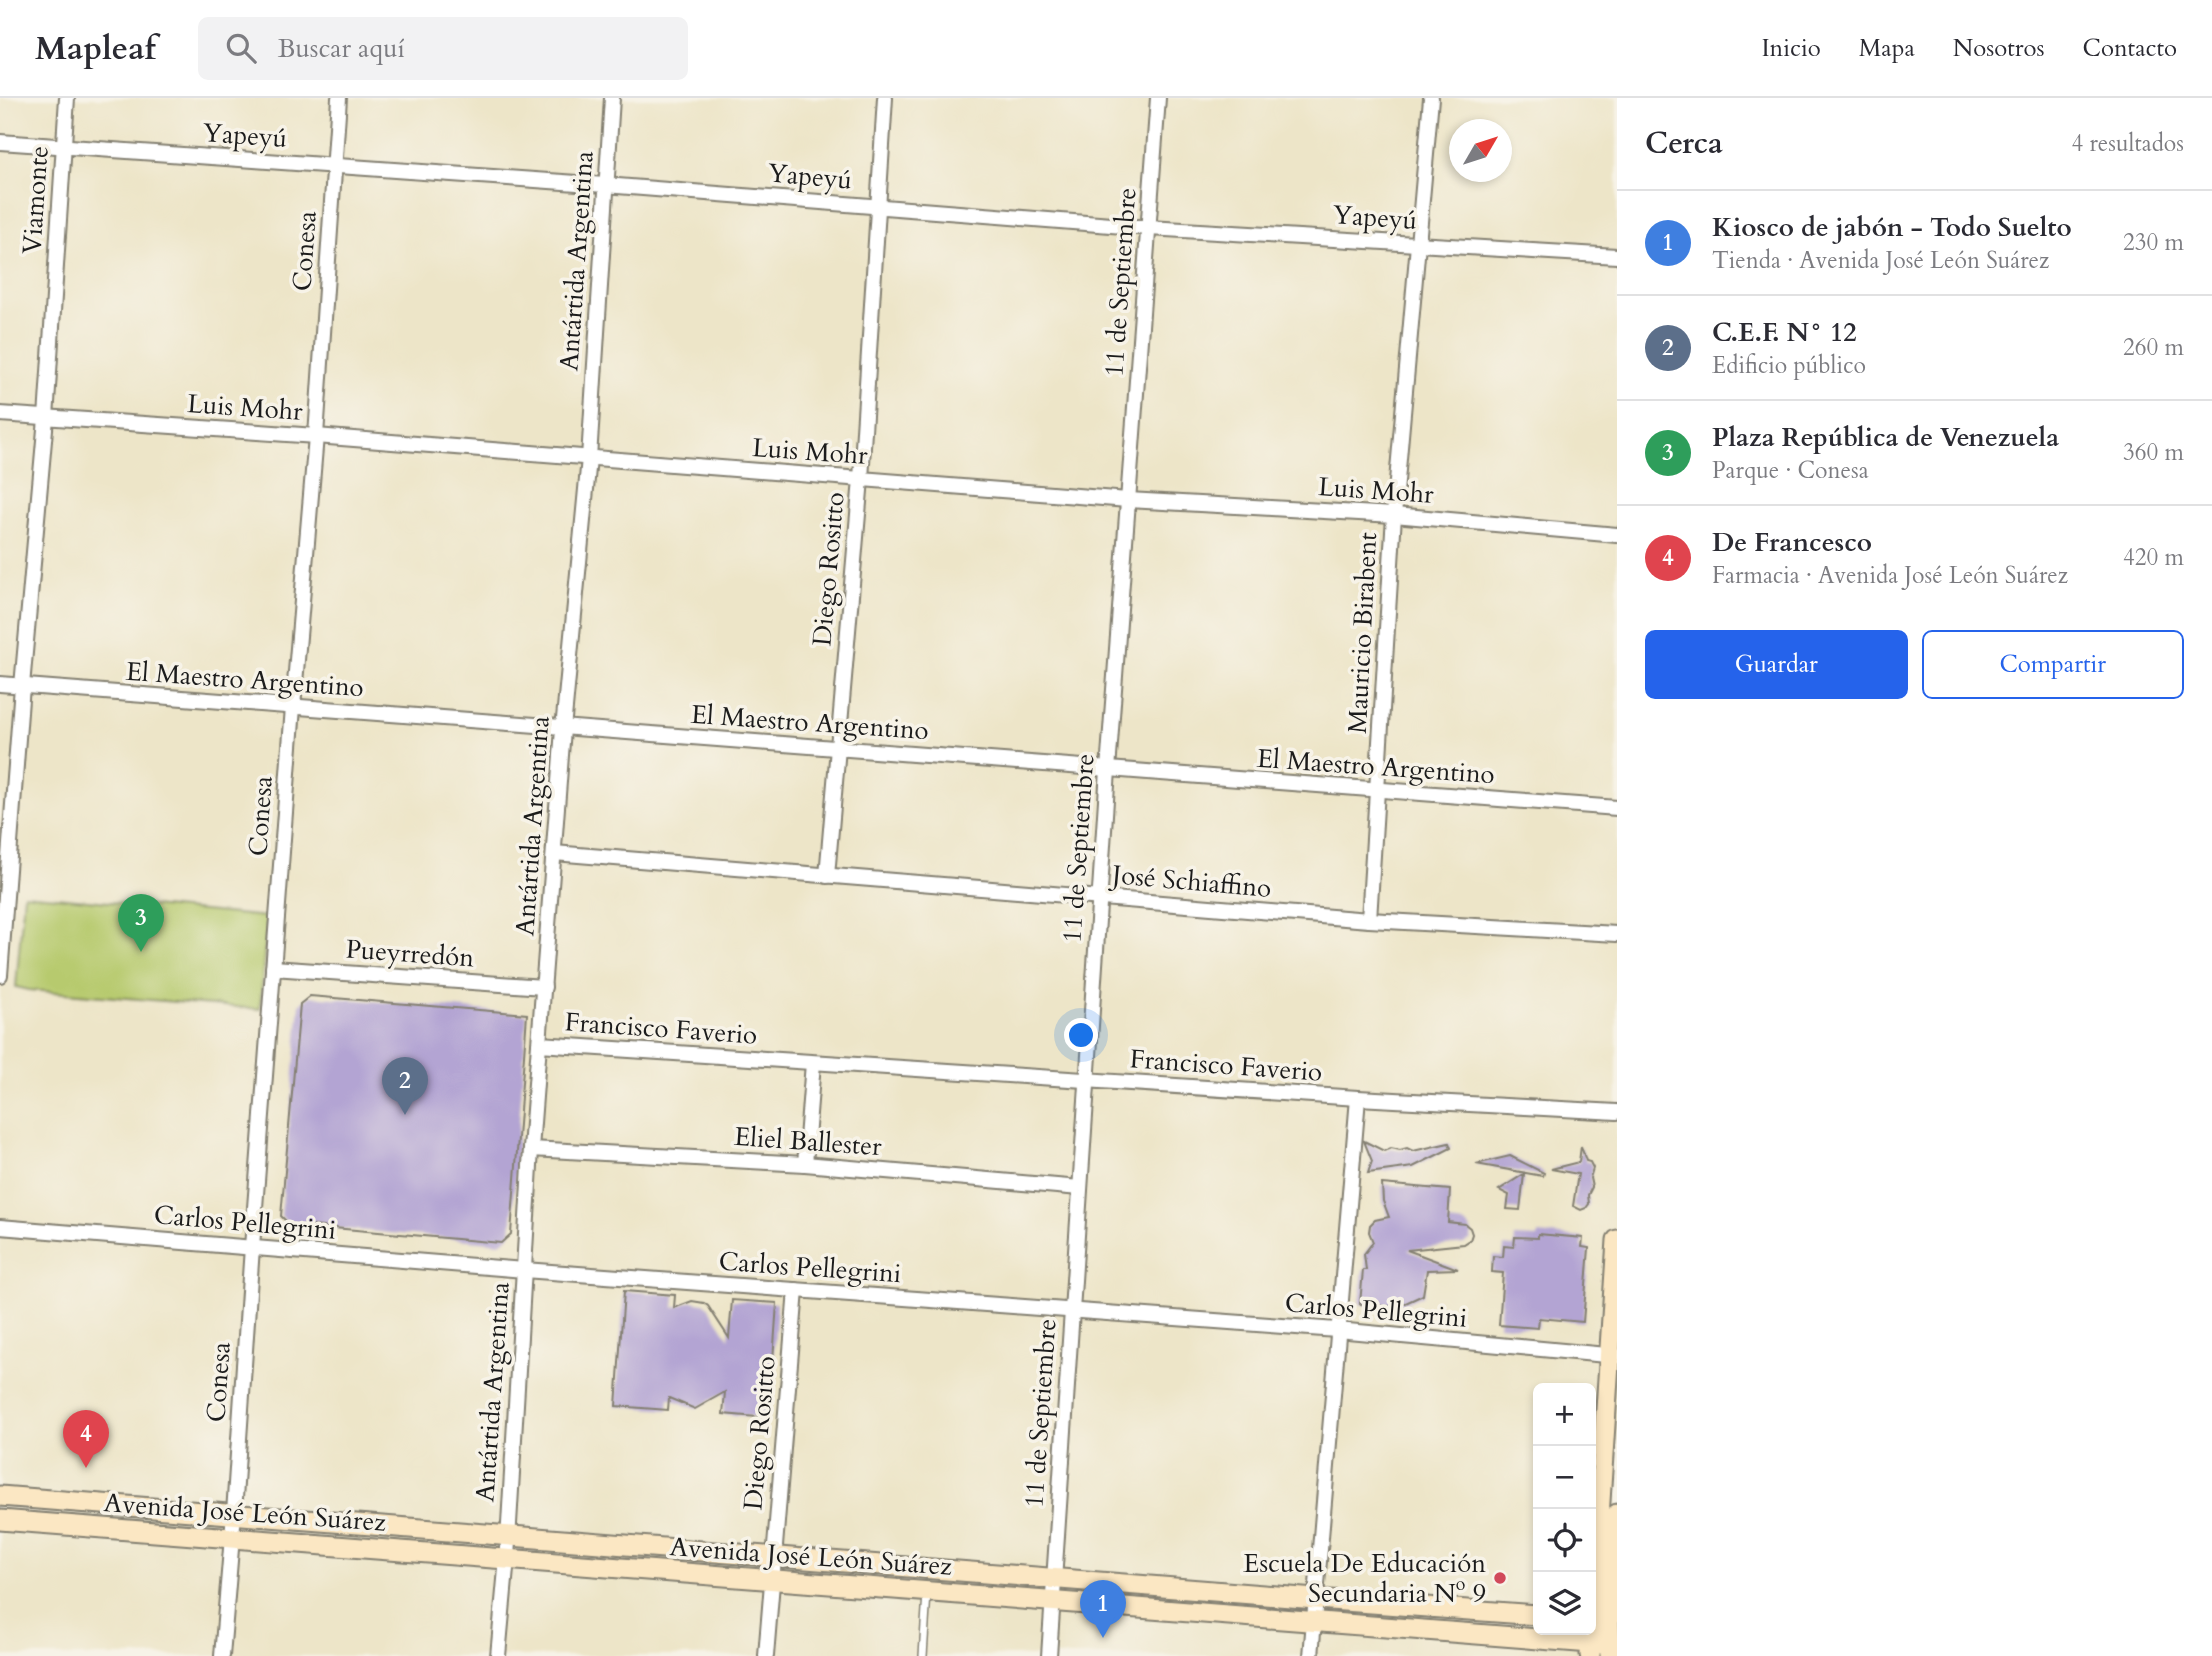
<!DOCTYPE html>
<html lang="es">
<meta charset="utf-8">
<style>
:root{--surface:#fff;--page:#f2f2f3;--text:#2b2b33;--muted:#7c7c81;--line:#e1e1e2;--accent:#2563eb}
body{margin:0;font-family:Cardo,serif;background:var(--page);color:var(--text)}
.controls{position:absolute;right:21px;bottom:21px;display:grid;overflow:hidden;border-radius:10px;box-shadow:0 4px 10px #0003}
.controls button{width:63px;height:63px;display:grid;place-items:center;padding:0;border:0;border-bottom:2px solid var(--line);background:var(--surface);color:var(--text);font:35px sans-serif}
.compass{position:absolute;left:1449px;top:21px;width:63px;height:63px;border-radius:50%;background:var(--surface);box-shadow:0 4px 10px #0003;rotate:51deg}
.you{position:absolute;left:1082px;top:938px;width:24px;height:24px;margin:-18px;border:5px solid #fff;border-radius:50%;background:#1a73e8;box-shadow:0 0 0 10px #1a73e833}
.badge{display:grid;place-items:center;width:46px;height:46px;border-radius:50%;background:var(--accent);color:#fff;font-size:23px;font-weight:700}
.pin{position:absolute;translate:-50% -58px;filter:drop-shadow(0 2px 4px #0008)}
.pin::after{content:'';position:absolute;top:37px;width:24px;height:21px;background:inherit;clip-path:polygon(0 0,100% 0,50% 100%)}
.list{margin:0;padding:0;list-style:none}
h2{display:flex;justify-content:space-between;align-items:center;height:91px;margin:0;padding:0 28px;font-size:30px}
h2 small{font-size:23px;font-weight:400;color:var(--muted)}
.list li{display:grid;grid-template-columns:46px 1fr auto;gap:21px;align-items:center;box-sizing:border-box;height:105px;padding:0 28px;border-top:2px solid var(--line)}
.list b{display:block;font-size:26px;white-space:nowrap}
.list p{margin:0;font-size:23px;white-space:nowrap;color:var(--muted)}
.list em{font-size:23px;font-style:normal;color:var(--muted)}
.actions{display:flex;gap:14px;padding:21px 28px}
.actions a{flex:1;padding:16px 0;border:2px solid var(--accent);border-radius:10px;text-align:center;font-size:24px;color:var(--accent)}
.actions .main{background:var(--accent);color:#fff}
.icon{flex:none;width:38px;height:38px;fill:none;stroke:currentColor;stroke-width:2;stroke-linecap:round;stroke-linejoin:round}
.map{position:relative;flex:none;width:1617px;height:1558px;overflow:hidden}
header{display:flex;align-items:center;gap:42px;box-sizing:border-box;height:98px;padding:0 35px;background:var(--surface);border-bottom:2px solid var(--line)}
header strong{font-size:33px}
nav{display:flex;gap:38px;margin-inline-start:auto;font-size:24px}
.search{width:490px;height:63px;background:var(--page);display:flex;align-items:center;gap:18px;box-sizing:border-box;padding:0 24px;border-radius:10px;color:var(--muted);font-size:26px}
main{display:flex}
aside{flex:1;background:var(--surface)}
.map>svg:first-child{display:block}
.green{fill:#b7ca6e;stroke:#6a7345;stroke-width:2}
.building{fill:#b3a4d3}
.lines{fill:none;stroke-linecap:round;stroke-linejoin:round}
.lane-casing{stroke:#848072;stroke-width:10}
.street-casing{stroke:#848072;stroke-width:18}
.secondary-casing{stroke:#848072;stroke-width:23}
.lane{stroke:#fff;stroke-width:7}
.street{stroke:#fff;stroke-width:14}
.secondary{stroke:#fbe7c3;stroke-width:19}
.poi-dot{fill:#d1495b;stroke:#f7f3e8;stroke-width:2.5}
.labels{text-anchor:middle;stroke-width:7;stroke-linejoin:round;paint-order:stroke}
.street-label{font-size:26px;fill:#1c1c1c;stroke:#f7f3e8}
.poi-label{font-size:26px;fill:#1c1c1c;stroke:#f7f3e8;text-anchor:end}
</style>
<header>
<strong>Mapleaf</strong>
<div class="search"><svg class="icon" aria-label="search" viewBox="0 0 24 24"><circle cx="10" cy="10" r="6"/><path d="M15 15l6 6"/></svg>Buscar aquí</div>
<nav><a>Inicio</a><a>Mapa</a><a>Nosotros</a><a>Contacto</a></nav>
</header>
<main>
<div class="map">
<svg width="1617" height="1558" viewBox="0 0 1617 1558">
<rect width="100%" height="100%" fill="#f7f3e8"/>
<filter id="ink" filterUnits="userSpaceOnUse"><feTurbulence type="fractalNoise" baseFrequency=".0143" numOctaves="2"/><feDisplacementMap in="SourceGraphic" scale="14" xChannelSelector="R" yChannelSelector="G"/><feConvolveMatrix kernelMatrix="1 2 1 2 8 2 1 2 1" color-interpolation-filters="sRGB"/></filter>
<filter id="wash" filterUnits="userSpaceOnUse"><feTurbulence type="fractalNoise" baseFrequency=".00686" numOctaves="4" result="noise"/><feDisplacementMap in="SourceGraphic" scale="28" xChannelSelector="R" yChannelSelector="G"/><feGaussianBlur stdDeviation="1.57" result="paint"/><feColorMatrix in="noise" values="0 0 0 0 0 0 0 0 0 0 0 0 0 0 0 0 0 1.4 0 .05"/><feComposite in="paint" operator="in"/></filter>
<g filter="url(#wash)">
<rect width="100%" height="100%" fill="#ede5c8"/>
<!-- green -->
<polygon class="green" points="24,796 267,819 260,911 29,892 16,889"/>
<g id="blocks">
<!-- building -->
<g class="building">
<polygon points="310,898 527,916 511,1136 501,1145 289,1126 281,1118 300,906"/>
<polygon points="1364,1043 1384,1053 1391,1050 1400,1052 1407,1050 1413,1053 1449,1045 1451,1050 1413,1069 1368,1075 1372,1063"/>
<polygon points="1581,1048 1586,1063 1590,1064 1593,1070 1590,1080 1592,1089 1588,1097 1589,1106 1586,1110 1581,1112 1573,1108 1578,1076 1551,1071 1579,1064"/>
<polygon points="1510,1058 1544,1075 1543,1078 1476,1066"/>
<polygon points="1524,1076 1520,1112 1507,1111 1509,1097 1499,1092"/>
<polygon points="1382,1086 1450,1092 1448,1124 1465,1126 1470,1130 1472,1136 1470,1142 1464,1146 1407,1152 1458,1171 1427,1172 1423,1197 1397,1209 1360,1206 1363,1172 1366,1172 1364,1156 1373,1144 1369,1134 1370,1127 1375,1122 1389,1119 1383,1103"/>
<polygon points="1538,1136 1583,1140 1582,1149 1589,1150 1583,1224 1539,1220 1538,1230 1499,1227 1503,1175 1492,1174 1493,1158 1503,1159 1504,1148 1514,1149 1515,1139 1538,1140"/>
<polygon points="624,1193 675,1197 674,1210 692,1203 704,1205 708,1208 729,1240 732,1202 777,1205 769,1320 723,1316 725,1294 695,1311 669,1300 668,1312 616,1308"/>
</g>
</g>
</g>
<g filter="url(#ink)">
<use href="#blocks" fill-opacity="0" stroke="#848072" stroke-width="2"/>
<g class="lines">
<defs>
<polyline id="lane" points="923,1558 927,1495"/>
<g id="street">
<polyline points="0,44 605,87 1149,130 1617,158"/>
<polyline points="0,316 316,338 1128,402 1394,417 1617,437"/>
<polyline points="0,586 1617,710"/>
<polyline points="554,755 1369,822 1617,836"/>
<polyline points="827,778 861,381 885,0"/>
<polyline points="1369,822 1394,417 1431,0"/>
<polyline points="273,870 544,889"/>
<polyline points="0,877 22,588 46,320 67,0"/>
<polyline points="539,946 1358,1000 1617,1014"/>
<polyline points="531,1051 805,1066 1080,1090"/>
<polyline points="805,1066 813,965"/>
<polyline points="0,1129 524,1172 1337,1232 1617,1258"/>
<polyline points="222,1558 234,1415 252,1149 293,609 316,338 339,0"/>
<polyline points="498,1558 507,1460 531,1051 563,631 589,360 612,0"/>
<polyline points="766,1558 796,1192"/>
<polyline points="1049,1558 1108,672 1158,0"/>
<polyline points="1311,1558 1358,1000"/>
</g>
<g id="secondary">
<polyline points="0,1398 1316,1501 1538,1517"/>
<polyline points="0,1422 1617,1547"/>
<polyline points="1590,1557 1617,1142"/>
<polyline points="1610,1557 1609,1522 1617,1416"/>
</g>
</defs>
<!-- lane casing -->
<use href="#lane" class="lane-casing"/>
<!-- street casing -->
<use href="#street" class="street-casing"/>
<!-- secondary casing -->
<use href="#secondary" class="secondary-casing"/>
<!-- lane -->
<use href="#lane" class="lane"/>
<!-- street -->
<use href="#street" class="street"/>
<!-- secondary -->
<use href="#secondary" class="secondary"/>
</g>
</g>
<!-- markers -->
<circle class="poi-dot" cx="1500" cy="1480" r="7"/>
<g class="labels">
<!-- street labels -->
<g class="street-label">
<text transform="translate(245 37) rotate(4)" y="9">Yapeyú</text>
<text transform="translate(810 78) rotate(5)" y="9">Yapeyú</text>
<text transform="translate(35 102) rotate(-86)" y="9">Viamonte</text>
<text transform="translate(1375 119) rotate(4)" y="9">Yapeyú</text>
<text transform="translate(304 153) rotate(-86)" y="9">Conesa</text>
<text transform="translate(576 163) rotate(-86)" y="9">Antártida Argentina</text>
<text transform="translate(1120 184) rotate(-86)" y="9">11 de Septiembre</text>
<text transform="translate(245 309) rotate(4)" y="9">Luis Mohr</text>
<text transform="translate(810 353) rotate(4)" y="9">Luis Mohr</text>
<text transform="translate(1376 392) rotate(4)" y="9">Luis Mohr</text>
<text transform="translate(828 471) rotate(-85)" y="9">Diego Rositto</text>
<text transform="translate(1362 535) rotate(-87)" y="9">Mauricio Birabent</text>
<text transform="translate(245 581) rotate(4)" y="9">El Maestro Argentino</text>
<text transform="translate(810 624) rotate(4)" y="9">El Maestro Argentino</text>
<text transform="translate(1376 668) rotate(4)" y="9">El Maestro Argentino</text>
<text transform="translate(260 718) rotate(-86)" y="9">Conesa</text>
<text transform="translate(532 728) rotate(-86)" y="9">Antártida Argentina</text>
<text transform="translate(1078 750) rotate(-86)" y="9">11 de Septiembre</text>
<text transform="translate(1192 783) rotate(5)" y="9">José Schiaffino</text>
<text transform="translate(410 855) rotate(4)" y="9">Pueyrredón</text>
<text transform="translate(661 930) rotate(4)" y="9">Francisco Faverio</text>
<text transform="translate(1226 967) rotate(4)" y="9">Francisco Faverio</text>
<text transform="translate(808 1043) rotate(4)" y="9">Eliel Ballester</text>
<text transform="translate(245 1124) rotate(5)" y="9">Carlos Pellegrini</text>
<text transform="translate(810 1169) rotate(4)" y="9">Carlos Pellegrini</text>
<text transform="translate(1376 1212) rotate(5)" y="9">Carlos Pellegrini</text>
<text transform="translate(218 1284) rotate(-86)" y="9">Conesa</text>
<text transform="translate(492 1294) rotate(-86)" y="9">Antártida Argentina</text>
<text transform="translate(1040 1315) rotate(-86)" y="9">11 de Septiembre</text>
<text transform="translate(759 1335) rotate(-85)" y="9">Diego Rositto</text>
<text transform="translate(245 1414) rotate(4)" y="9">Avenida José León Suárez</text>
<text transform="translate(811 1458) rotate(4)" y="9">Avenida José León Suárez</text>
</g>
<!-- poi labels -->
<g class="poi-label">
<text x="1486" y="1474">Escuela De Educación<tspan x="1486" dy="30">Secundaria Nº 9</tspan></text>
</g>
</g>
</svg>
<div class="controls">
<button>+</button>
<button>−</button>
<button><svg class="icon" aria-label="locate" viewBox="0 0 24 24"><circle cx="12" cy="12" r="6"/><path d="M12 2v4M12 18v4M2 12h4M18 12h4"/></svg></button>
<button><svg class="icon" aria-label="layers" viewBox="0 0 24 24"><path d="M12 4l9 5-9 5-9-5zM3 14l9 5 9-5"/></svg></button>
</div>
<svg class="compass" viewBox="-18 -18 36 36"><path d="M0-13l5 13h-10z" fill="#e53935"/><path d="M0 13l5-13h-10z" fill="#7c7c81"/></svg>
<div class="you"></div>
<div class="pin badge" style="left:1103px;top:1540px;background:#3f7fe0">1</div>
<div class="pin badge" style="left:405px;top:1017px;background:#5c6f8a">2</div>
<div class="pin badge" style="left:141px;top:854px;background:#2e9e5b">3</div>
<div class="pin badge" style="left:86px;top:1370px;background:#e0444e">4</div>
</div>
<aside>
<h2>Cerca<small>4 resultados</small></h2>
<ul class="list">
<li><span class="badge" style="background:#3f7fe0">1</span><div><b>Kiosco de jabón - Todo Suelto</b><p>Tienda · Avenida José León Suárez</p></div><em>230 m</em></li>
<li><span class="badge" style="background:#5c6f8a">2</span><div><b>C.E.F. N° 12</b><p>Edificio público</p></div><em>260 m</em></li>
<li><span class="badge" style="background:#2e9e5b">3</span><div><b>Plaza República de Venezuela</b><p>Parque · Conesa</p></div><em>360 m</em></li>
<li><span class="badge" style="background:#e0444e">4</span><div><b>De Francesco</b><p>Farmacia · Avenida José León Suárez</p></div><em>420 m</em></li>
</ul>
<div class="actions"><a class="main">Guardar</a><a>Compartir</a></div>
</aside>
</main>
